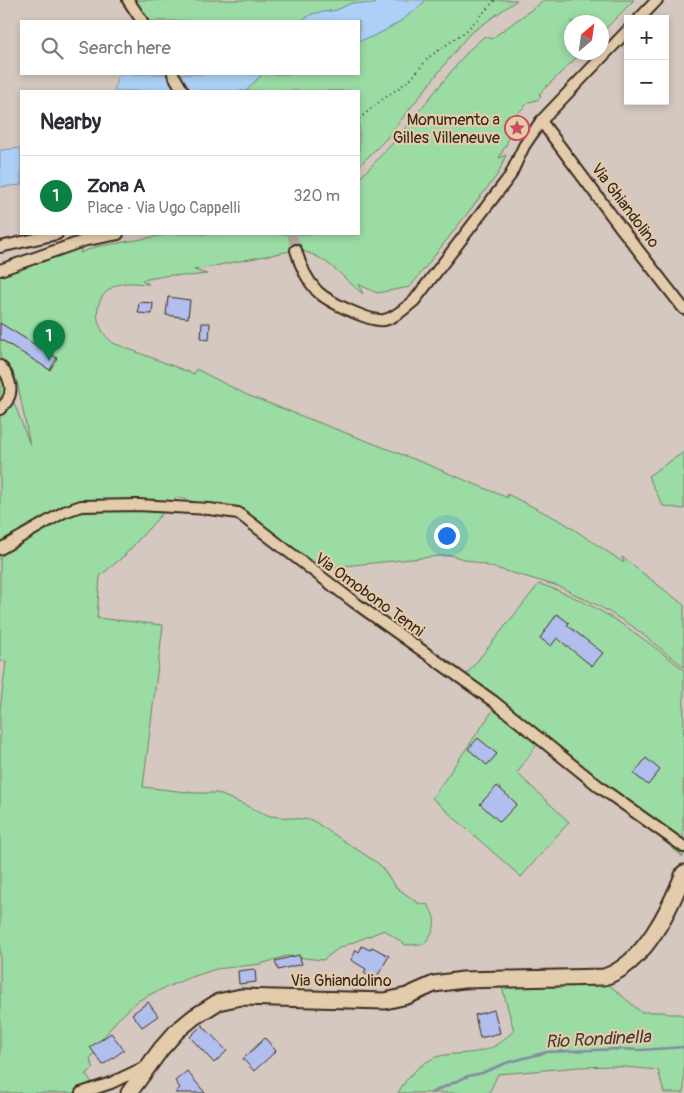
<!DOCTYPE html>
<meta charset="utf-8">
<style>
:root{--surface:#fff;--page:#f2f2f3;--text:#2b2b33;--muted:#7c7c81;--line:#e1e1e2;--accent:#0b8043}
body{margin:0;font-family:Pangolin,sans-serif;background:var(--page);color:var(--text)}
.controls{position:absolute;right:15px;top:15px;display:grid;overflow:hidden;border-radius:0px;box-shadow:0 2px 8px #0003}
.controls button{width:45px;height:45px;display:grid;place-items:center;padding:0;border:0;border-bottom:1px solid var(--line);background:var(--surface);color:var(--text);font:25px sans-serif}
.compass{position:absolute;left:564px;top:15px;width:45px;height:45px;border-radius:50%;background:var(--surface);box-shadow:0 2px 8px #0003;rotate:29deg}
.you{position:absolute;left:446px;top:535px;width:18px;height:18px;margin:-12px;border:4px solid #fff;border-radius:50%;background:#1a73e8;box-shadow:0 0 0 8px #1a73e833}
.badge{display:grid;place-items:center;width:32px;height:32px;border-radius:50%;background:var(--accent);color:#fff;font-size:16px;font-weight:700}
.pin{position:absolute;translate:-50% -41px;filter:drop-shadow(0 1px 2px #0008)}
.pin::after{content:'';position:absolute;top:26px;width:18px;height:15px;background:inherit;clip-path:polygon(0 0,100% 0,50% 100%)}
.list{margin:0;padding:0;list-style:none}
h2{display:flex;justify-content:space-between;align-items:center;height:65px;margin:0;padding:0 20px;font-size:21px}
h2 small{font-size:16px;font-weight:400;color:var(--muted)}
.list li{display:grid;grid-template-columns:32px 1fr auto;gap:15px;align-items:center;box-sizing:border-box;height:80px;padding:0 20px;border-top:1px solid var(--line)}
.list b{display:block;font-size:19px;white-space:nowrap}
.list p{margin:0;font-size:16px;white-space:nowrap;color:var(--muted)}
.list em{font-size:16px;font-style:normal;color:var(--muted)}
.icon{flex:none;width:28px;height:28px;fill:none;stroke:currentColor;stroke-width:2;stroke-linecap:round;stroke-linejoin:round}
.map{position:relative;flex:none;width:684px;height:1093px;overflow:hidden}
.search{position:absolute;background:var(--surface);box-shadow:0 2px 8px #0003;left:20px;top:20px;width:340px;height:55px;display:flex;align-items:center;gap:12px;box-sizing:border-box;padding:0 18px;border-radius:0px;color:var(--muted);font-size:19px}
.panel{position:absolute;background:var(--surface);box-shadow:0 2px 8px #0003;left:20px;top:90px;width:340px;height:145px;border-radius:0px}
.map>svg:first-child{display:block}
.green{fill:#9bdba4;stroke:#6b8261}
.water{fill:#add1f6;stroke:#7f8ea0}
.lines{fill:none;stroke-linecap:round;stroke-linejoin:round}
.stream{stroke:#7f8ea0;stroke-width:2.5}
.building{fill:#b1beee;stroke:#3b2a1e}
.street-tunnel{stroke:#b5a8a0;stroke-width:10;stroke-dasharray:10 5;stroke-linecap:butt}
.street-casing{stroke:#3b2a1e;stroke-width:14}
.secondary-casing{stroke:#3b2a1e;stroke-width:19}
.path{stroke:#3b2a1e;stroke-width:2;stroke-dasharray:1 4;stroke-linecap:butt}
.street{stroke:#e3ccac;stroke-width:10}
.secondary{stroke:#e3ccac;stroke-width:15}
.labels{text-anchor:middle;stroke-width:4.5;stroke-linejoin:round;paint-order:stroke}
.poi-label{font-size:16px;fill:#3b2a1e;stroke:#e3ccac;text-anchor:end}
.street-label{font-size:16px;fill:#3b2a1e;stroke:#e3ccac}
.water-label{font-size:18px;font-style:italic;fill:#463b34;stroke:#e3ccac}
</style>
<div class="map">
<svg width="684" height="1093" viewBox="0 0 684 1093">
<rect width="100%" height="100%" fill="#d4c8c0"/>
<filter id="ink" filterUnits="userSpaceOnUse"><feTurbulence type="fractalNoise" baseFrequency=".02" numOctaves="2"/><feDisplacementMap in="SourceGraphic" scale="10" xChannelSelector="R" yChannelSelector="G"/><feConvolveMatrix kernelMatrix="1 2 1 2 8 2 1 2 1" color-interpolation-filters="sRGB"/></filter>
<g filter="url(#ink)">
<!-- green -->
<g class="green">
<polygon points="124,0 379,0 375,4 352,3 337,10 312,14 302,21 136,21"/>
<path d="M426 0H517L468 35 386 139 359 166V91H246L262 74H359V41C384 34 407 18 426 0Z"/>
<path d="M545 0H634L602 32V22H572V52L581 53 539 94 541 97 537 100 529 102 512 119 507 143 499 158 506 155 498 174 410 287 377 293 358 284 363 294C340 276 326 254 296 250L194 270 207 274 189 276 170 275 142 280 149 284C139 284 127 281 117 285 91 296 92 327 113 343L194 374 196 369 247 395 424 463 508 498 507 494 563 522 624 563 622 557 684 605V667L632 626 599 606 558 586 450 555 334 567 309 560 264 525 241 510 230 506 198 503 177 497 124 556 100 576 97 618 163 625 143 787 195 793H217L270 816 312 820 379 864 396 887 418 903 428 905C439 923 435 929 424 944L406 945 384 930 339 948 323 960 286 956 261 964 216 969 186 979 153 993 138 1001 116 1021 98 1045 90 1060 94 1068 86 1074 99 1093H0V709L6 662 0 661V366L30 445 17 381 9 365 0 358V276L80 246 82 247 80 253 95 247 171 234H359V179L391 145 469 50 485 36 491 39Z"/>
<polygon points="684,452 684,509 663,506 648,476"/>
<path d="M539 584C593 600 640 635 684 670L683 857 540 740 517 773 569 822 521 877 432 798 496 706 462 680Z"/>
<path d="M501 983 608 984 641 1012H664L668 1014H680L684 1016V1093H664L658 1070 613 1066 580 1067 498 1074 489 1093H398C406 1077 426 1057 445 1055 460 1053 474 1054 488 1049 497 1046 506 1037 514 1031Z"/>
</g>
<!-- water -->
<g class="water">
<path d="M379 0H426C407 18 384 34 359 41V21H302L312 14 337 10 352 3 375 4Z"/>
<polygon points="118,74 262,74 246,91 114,91"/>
<polygon points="21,148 21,185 0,187 0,150"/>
</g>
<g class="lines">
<!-- stream -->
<polyline class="stream" points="431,1093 468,1076 482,1073 506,1063 547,1052 618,1049 641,1050 684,1047"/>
</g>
<!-- building -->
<g class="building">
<polygon points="168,297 190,300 188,318 166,315"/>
<polygon points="139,302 153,303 152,314 138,313"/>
<polygon points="0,323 57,358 50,370 0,339"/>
<polygon points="202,323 210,323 209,340 201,339"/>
<polygon points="557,614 569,623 567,625 603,653 592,666 557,638 551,646 540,638"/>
<polygon points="478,738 497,754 487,765 468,749"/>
<polygon points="646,758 660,770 648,785 634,774"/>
<polygon points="497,786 517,804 500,822 480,804"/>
<polygon points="362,946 370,950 372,947 389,956 375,980 364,973 366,969 351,960 356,950 359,952"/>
<polygon points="299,955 302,964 278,970 275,961"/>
<polygon points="255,969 256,982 239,984 238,971"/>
<polygon points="148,1002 158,1016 142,1027 132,1014"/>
<polygon points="494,1010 500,1033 480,1038 475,1015"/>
<polygon points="202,1025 227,1051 214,1063 190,1037"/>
<polygon points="111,1033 124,1050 103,1065 90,1047"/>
<polygon points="265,1038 276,1051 254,1071 243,1059"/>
<polygon points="187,1071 205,1093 175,1093 180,1088 175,1081"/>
</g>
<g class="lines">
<!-- street-tunnel -->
<polyline class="street-tunnel" points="292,234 296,250"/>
<defs>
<g id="street">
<polyline points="128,0 142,21"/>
<polyline points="639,19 657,0"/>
<polyline points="173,74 183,91"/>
<polyline points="541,121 621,228 684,309"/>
<polyline points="0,247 57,234"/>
<path d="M296 250C300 265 306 279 317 291 328 302 370 322 384 320 395 318 406 307 414 301L510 176 524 146 541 121 628 30"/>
<polyline points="0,270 86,240 118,234"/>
<path d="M0 366C8 374 14 388 8 399 7 403 2 406 0 409"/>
<polyline points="0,549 64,512 81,506 138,505 209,509 238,513 354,602 493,701 601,788 684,847"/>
<polyline points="81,1093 111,1083 147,1066"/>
</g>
<path id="secondary" d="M129 1093 161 1049 177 1031 194 1017 218 1002 241 997 385 1001 407 996 434 984 463 980 604 977C643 965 670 909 684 873"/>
</defs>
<!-- street casing -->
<use href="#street" class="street-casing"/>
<!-- secondary casing -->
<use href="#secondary" class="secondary-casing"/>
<!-- path -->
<polyline class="path" points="359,119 379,102 411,79 429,57 466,31 495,0"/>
<!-- street -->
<use href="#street" class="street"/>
<!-- secondary -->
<use href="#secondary" class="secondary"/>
</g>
</g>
<!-- icons -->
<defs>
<symbol id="sight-ring" viewBox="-11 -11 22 22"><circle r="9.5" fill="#e3ccac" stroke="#d1495b" stroke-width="1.5"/><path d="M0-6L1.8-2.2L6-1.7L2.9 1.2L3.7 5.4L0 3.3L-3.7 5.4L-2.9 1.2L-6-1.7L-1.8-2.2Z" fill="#d1495b"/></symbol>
</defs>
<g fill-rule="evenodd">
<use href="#sight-ring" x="503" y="114" width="28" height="28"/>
</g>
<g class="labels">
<!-- poi labels -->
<g class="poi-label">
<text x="500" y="125">Monumento a<tspan x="500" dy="18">Gilles Villeneuve</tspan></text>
</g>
<!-- street labels -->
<g class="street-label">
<text transform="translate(626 205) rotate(53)" y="6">Via Ghiandolino</text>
<text transform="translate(370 594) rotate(36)" y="6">Via Omobono Tenni</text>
<text x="341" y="986">Via Ghiandolino</text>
</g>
<!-- water labels -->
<g class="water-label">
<text transform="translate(598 1039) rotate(-3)" y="6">Rio Rondinella</text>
</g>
</g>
</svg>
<div class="controls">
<button>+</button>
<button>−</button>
</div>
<svg class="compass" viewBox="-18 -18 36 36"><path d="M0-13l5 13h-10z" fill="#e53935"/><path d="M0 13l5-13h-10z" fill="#7c7c81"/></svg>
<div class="you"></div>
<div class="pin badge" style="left:49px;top:361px">1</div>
<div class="search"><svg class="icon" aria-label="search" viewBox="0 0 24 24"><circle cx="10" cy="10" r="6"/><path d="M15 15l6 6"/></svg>Search here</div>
<section class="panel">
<h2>Nearby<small></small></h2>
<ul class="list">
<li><span class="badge">1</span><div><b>Zona A</b><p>Place · Via Ugo Cappelli</p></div><em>320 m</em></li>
</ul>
</section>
</div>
